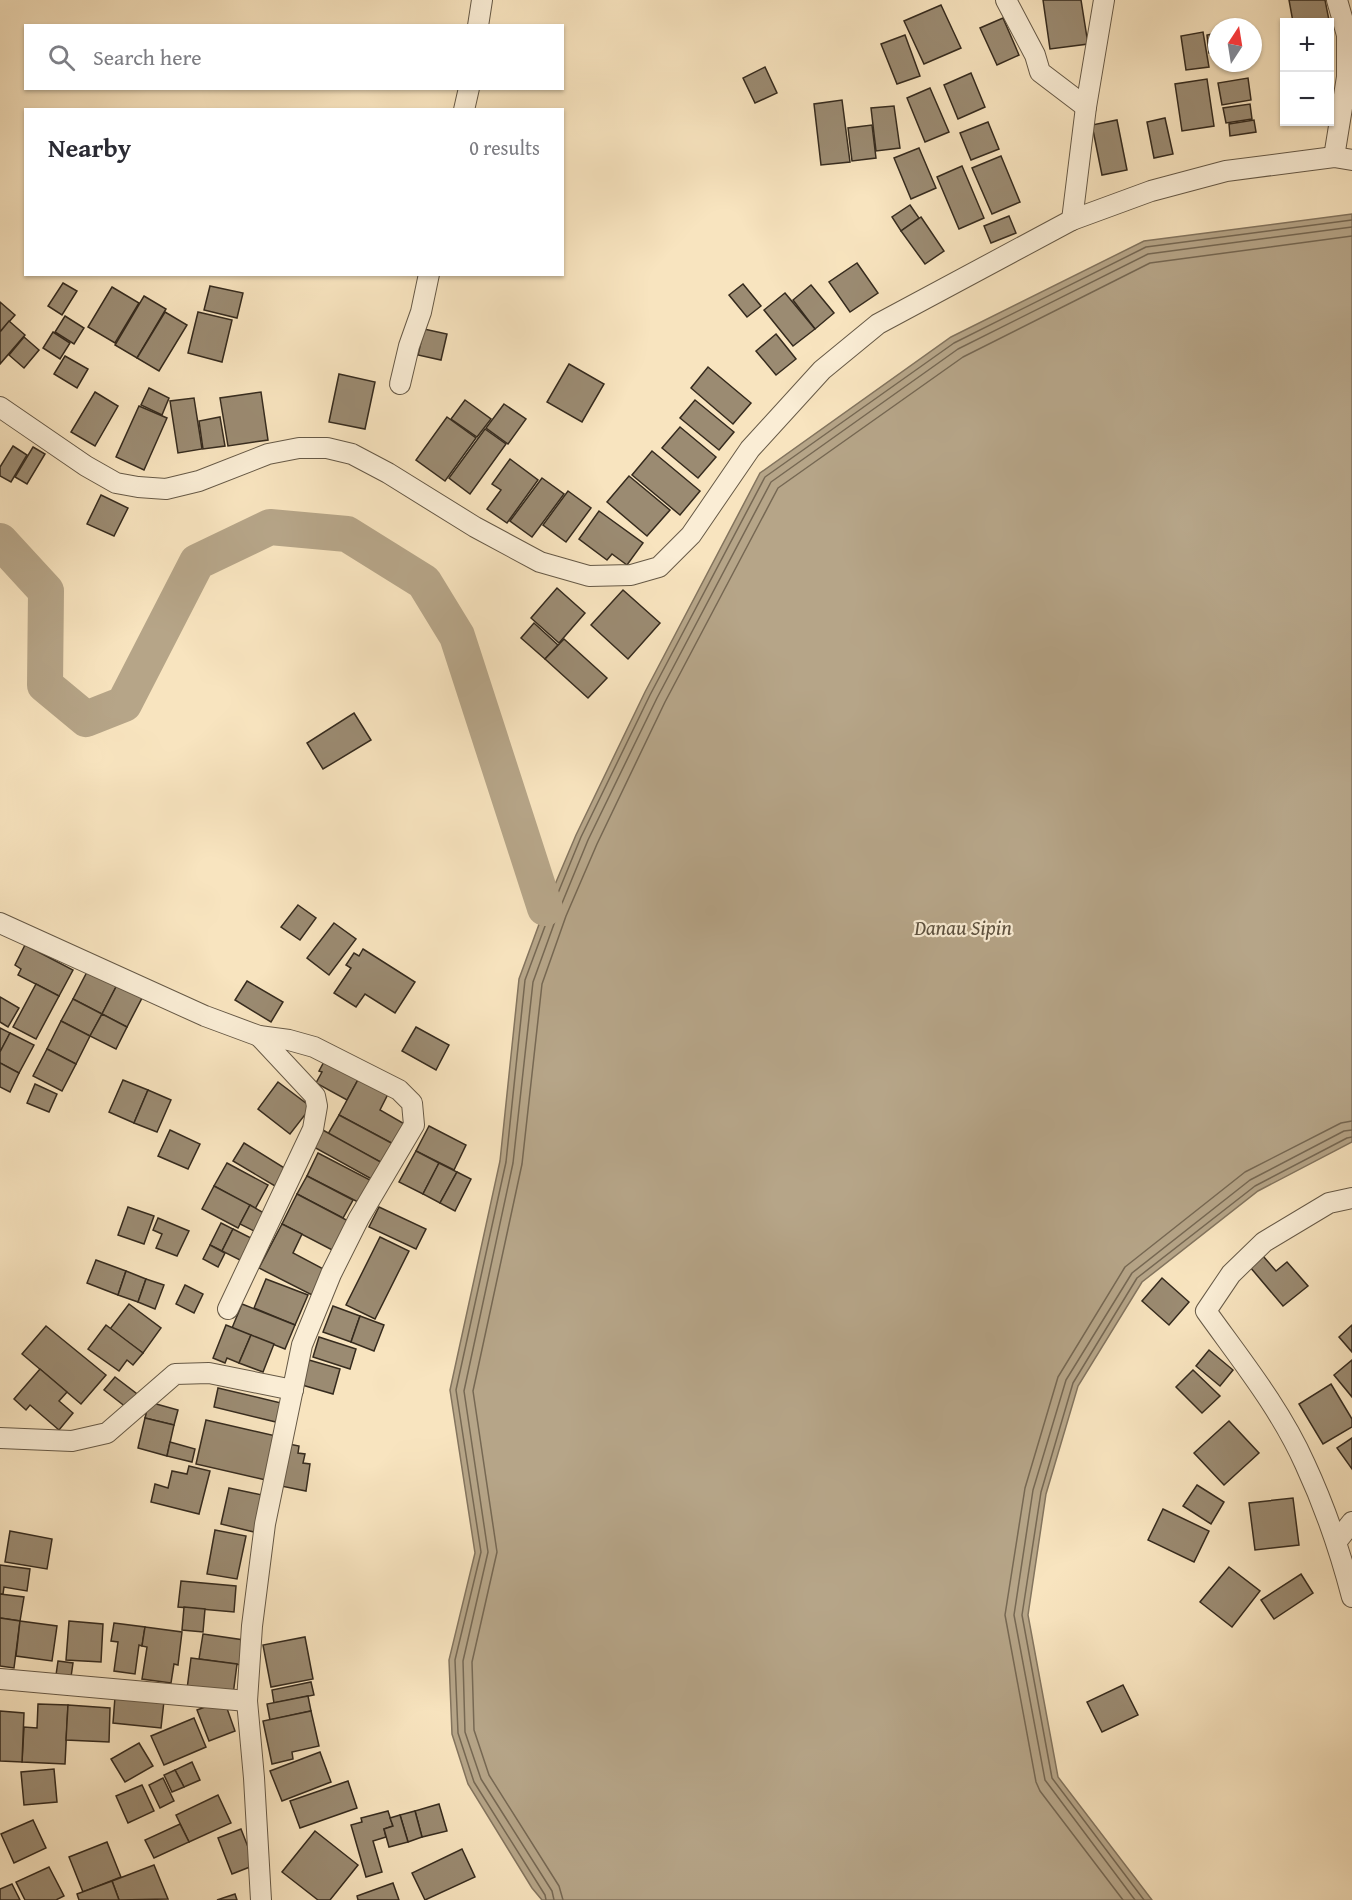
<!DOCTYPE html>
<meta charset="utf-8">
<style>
:root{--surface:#fff;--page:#f2f2f3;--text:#2b2b33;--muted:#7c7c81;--line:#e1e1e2}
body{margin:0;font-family:"Gentium Book Plus",serif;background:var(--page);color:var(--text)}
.controls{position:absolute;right:18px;top:18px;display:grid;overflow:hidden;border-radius:0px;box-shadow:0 2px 4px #0004}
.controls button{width:54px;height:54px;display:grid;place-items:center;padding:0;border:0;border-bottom:2px solid var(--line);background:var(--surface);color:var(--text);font:30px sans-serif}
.compass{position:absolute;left:1208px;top:18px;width:54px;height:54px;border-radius:50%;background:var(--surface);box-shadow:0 2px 4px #0004;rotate:12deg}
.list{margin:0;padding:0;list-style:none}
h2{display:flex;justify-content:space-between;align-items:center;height:78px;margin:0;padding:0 24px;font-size:26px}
h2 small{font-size:20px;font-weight:400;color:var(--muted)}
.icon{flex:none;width:33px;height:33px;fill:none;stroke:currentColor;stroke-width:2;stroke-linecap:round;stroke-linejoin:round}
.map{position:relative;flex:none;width:1352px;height:1900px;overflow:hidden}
.search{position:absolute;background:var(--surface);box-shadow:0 2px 4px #0004;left:24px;top:24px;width:540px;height:66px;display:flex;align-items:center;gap:15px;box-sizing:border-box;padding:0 21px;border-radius:0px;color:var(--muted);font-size:22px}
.panel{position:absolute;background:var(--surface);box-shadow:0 2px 4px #0004;left:24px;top:108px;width:540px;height:168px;border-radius:0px}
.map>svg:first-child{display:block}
.water{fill:#b6a588;stroke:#83745e;stroke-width:1.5}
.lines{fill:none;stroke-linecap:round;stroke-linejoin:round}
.shore{stroke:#766853;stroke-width:1.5}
.river{stroke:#b6a588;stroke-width:36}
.building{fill:#9b8b72;stroke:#362b1e;stroke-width:1.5}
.street-casing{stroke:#665946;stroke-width:22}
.street{stroke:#faedd5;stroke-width:20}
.labels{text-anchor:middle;stroke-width:4.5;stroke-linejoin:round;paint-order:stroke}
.water-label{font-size:21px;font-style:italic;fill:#5c503e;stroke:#faedd5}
</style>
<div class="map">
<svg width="1352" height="1900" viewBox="0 0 1352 1900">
<rect width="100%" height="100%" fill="#f8e4bf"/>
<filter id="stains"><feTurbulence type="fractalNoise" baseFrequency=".00333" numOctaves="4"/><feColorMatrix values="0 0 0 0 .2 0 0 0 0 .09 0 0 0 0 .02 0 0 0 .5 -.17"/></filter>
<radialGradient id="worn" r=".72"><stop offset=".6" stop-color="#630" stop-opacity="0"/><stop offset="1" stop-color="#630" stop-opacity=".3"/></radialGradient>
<!-- water -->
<polygon class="water" points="1352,214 1352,1142 1258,1191 1142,1282 1078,1386 1046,1494 1028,1615 1058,1777 1152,1900 542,1900 532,1888 468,1784 452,1734 449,1660 475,1553 450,1390 500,1161 519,979 545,908 576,835 645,692 760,473 951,337 1144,241"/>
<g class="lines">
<!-- shore -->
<g class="shore">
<polyline points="546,1900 545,1895 474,1782 458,1733 455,1660 481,1552 456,1390 506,1162 525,980 551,910 581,837 650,695 765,477 954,343 1146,247 1352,220"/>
<polyline points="554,1900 552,1891 481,1779 465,1732 463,1661 488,1552 464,1391 513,1163 533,982 558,913 588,840 657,698 771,482 958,349 1148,254 1352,227"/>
<polyline points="563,1900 559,1886 489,1775 474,1730 472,1662 497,1552 473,1391 522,1164 542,984 566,916 597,844 665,702 778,488 963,357 1150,263 1352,236"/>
<polyline points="1123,1900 1040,1791 1036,1782 1005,1615 1025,1488 1058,1377 1125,1267 1245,1172 1341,1123 1352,1121"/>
<polyline points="1135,1900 1045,1780 1014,1615 1033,1490 1066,1380 1132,1273 1250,1180 1344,1131 1352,1130"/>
<polyline points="1144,1900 1052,1778 1022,1615 1041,1492 1073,1383 1137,1278 1255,1186 1347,1138 1352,1137"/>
</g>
<!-- river -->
<polyline class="river" points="0,541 46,591 45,685 86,719 124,704 197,562 270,527 347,534 424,582 457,636 545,908"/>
</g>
<!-- building -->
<g class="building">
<polygon points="1043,0 1081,0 1088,44 1050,49"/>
<polygon points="1289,0 1325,0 1329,20 1315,22 1293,22"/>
<polygon points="941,5 961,48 924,64 904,21"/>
<polygon points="1003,18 1019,55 997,65 980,28"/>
<polygon points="1235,22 1236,27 1221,27 1220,24"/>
<polygon points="1203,32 1209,67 1186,70 1181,36"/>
<polygon points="1217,33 1217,52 1209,53 1207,35"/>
<polygon points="905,35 920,76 897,84 881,44"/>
<polygon points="765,67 777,93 755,103 743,78"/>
<polygon points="971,73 985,107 958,119 944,85"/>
<polygon points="1248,78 1251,100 1222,105 1218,83"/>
<polygon points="1207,79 1214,126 1182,131 1175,84"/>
<polygon points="930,88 949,132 925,142 907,98"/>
<polygon points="842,100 850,162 821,165 814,104"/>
<polygon points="1250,104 1252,119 1226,123 1223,108"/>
<polygon points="894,106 900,148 876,151 871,108"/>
<polygon points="1165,118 1173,154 1154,158 1147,122"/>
<polygon points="1117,120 1127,170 1102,175 1092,125"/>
<polygon points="1254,120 1256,132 1230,136 1229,124"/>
<polygon points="988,122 999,149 971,160 960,133"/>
<polygon points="872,125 876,158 852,161 848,128"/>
<polygon points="919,148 936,188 911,199 894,158"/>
<polygon points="1001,156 1020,202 992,214 972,168"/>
<polygon points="962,166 984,218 959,229 937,177"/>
<polygon points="910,205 919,218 901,231 892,217"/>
<polygon points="1009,216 1016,233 991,243 984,226"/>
<polygon points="921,217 944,251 925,264 901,231"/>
<polygon points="857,263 878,293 850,312 829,282"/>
<polygon points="63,283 77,291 62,315 48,306"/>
<polygon points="743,284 761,306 747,317 729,295"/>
<polygon points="811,285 834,313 815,329 793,300"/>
<polygon points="210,286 243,293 237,318 204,310"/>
<polygon points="112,287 139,303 115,343 88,327"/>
<polygon points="785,293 815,329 793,346 764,310"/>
<polygon points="144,296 166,309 137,358 115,345"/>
<polygon points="0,302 15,315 0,332"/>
<polygon points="165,312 187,325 159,371 137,358"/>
<polygon points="198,312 232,320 222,362 188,353"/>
<polygon points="65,316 84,328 74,344 55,332"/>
<polygon points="9,321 25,335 0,364 0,332"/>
<polygon points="424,329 447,334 441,360 418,355"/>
<polygon points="53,332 70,343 60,359 43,348"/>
<polygon points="776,334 796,359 776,375 756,351"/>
<polygon points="24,337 39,350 24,368 9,355"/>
<polygon points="65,356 88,369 77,388 54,374"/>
<polygon points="569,364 604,384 582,422 547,402"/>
<polygon points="708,367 751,403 733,424 691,388"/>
<polygon points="339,374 375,382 365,429 329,422"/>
<polygon points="149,388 169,398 162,415 141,405"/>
<polygon points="95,392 118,406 95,446 71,432"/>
<polygon points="261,392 268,440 228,446 220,398"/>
<polygon points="194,398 202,449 178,453 170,401"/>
<polygon points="465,400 491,419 477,437 451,419"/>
<polygon points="695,400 734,432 719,450 680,418"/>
<polygon points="504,404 526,419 508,444 486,428"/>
<polygon points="139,406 167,418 144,470 116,457"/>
<polygon points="220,417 225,446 203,449 199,421"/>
<polygon points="447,417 476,438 445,481 416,460"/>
<polygon points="680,427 716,457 698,478 662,448"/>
<polygon points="485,429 506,444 470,494 449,478"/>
<polygon points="13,446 27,455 11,482 0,476 0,467"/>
<polygon points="33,447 45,454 27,484 15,477"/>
<polygon points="652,451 700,491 680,515 632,475"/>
<polygon points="510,459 538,480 507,523 487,509 501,490 492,484"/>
<polygon points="629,476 670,510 647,536 607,502"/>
<polygon points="542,478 564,494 532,537 510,521"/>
<polygon points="568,491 591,508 566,542 543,525"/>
<polygon points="101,495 128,508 114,536 87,524"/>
<polygon points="599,511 643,543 627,565 612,554 607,560 579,539"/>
<polygon points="557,588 585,613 559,643 531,618"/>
<polygon points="623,590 660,623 628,659 591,625"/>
<polygon points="534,623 558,645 545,659 521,638"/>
<polygon points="564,639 607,678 588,698 545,659"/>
<polygon points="354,713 371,740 323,769 307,743"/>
<polygon points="298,905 316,918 300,940 281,927"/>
<polygon points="334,923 356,939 329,975 307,958"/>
<polygon points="25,945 73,970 59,996 18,975 21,969 15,965"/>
<polygon points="363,949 415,982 395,1013 365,994 356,1007 334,993 351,968 346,965 354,953 359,956"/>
<polygon points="88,970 117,985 102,1014 73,999"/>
<polygon points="247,981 283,1002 271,1022 235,1000"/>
<polygon points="36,984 59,996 36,1039 13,1027"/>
<polygon points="117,985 142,998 127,1027 102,1014"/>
<polygon points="0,997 19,1008 8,1027 0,1022"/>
<polygon points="73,999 102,1014 90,1036 61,1021"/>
<polygon points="102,1014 127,1027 116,1049 90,1036"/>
<polygon points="61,1021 90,1036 76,1064 47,1049"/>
<polygon points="416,1027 449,1045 436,1070 402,1051"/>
<polygon points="0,1028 10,1033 0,1052"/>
<polygon points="10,1033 34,1045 19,1073 0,1063 0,1052"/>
<polygon points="47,1049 76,1064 62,1091 33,1076"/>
<polygon points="326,1058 360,1076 347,1100 316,1083 322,1072 319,1071"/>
<polygon points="0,1063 19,1073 10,1092 0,1087"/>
<polygon points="360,1076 389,1092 380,1110 408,1126 397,1146 339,1115"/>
<polygon points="123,1080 148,1090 134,1123 109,1112"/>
<polygon points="278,1082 311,1107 290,1134 258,1109"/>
<polygon points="35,1084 57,1094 49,1112 27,1103"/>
<polygon points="148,1090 171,1100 157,1132 134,1123"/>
<polygon points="339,1115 397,1146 386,1165 328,1134"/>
<polygon points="429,1126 466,1145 454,1170 416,1151"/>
<polygon points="321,1129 386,1165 377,1182 312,1146"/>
<polygon points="170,1130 200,1144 188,1169 158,1156"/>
<polygon points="244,1143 286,1169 275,1186 233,1161"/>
<polygon points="416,1151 439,1163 423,1194 399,1182"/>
<polygon points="318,1153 370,1180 358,1202 307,1176"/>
<polygon points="227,1163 268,1185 255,1209 214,1186"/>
<polygon points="439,1163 457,1172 440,1203 423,1194"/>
<polygon points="457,1172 471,1179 455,1211 440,1203"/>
<polygon points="307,1176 353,1200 343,1218 297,1194"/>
<polygon points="214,1186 250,1205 238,1228 202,1209"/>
<polygon points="297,1194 354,1224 338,1253 282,1224"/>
<polygon points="250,1205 269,1216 260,1234 240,1224"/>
<polygon points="128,1207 154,1216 144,1244 118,1235"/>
<polygon points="379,1207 426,1229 416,1249 369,1227"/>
<polygon points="158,1218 189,1231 177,1256 156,1248 162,1234 153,1230"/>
<polygon points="221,1223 233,1229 222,1251 210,1245"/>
<polygon points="282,1224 302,1234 293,1253 329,1272 316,1297 259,1268"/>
<polygon points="233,1229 253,1239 242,1261 222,1251"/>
<polygon points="380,1237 409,1251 375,1319 346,1305"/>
<polygon points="210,1245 225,1253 218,1267 203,1259"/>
<polygon points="1263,1256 1276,1271 1287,1262 1308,1286 1283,1306 1250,1267"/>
<polygon points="96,1260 126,1271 118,1295 87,1283"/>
<polygon points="126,1271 146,1279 138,1302 118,1295"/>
<polygon points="1162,1278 1189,1302 1169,1325 1142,1301"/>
<polygon points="146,1279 164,1285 155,1309 138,1302"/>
<polygon points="266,1279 308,1295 295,1325 254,1308"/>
<polygon points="185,1285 203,1294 194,1313 176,1304"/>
<polygon points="129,1304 161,1328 143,1353 110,1329"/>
<polygon points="242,1304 295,1325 285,1349 232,1328"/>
<polygon points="333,1306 360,1316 351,1342 323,1332"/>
<polygon points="360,1316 384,1325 374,1351 351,1342"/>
<polygon points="106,1325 143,1353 133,1365 127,1360 119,1371 88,1349"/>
<polygon points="226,1325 251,1335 239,1363 227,1358 225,1363 213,1358"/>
<polygon points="1352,1325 1352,1352 1339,1337"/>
<polygon points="46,1326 106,1375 81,1404 22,1354"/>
<polygon points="251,1335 274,1344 263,1372 239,1363"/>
<polygon points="319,1337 356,1349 350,1369 313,1357"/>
<polygon points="1209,1350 1233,1370 1220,1386 1196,1366"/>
<polygon points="309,1360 340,1369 333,1394 302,1385"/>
<polygon points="1352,1360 1352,1397 1334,1375"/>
<polygon points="40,1369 67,1392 59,1401 73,1413 59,1430 30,1405 26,1410 14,1399"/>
<polygon points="1193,1370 1220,1396 1202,1413 1176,1387"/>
<polygon points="115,1377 141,1397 131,1411 104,1390"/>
<polygon points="1331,1384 1352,1419 1352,1427 1323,1444 1299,1404"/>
<polygon points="218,1388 281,1403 276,1422 214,1407"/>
<polygon points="149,1402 178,1410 174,1425 145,1418"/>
<polygon points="145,1418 174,1425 167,1456 138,1448"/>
<polygon points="206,1420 276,1436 266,1480 196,1464"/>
<polygon points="1229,1421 1259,1453 1224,1485 1194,1453"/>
<polygon points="1352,1438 1352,1469 1337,1448"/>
<polygon points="170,1442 195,1449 192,1462 167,1456"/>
<polygon points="289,1444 299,1446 298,1453 305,1454 303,1463 310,1464 306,1491 281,1486"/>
<polygon points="189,1466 210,1471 199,1514 151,1502 155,1484 168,1488 172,1471 187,1474"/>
<polygon points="1197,1485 1224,1502 1211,1524 1183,1506"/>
<polygon points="229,1488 262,1495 254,1532 221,1524"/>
<polygon points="1293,1498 1299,1545 1255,1550 1249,1503"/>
<polygon points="1163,1509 1209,1531 1194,1562 1148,1540"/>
<polygon points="215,1530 246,1536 237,1579 207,1574"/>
<polygon points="10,1531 52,1539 47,1569 5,1562"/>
<polygon points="0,1565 30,1569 27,1591 4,1587 3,1594 0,1594"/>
<polygon points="1229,1567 1260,1591 1232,1627 1200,1602"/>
<polygon points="1301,1574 1313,1593 1274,1619 1261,1600"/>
<polygon points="181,1581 236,1586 234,1612 178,1607"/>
<polygon points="0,1594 24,1597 20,1621 0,1618"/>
<polygon points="184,1607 205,1609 203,1632 182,1630"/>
<polygon points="0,1618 20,1621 14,1668 0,1666"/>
<polygon points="20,1621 57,1626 52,1661 16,1656"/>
<polygon points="69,1621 103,1624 101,1662 66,1660"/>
<polygon points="114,1623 145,1627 142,1646 139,1645 135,1674 114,1671 118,1642 111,1641"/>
<polygon points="145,1627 182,1632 178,1665 174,1664 171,1683 142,1679 147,1647 142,1646"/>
<polygon points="203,1634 244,1640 241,1665 199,1659"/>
<polygon points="305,1637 313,1679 271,1687 263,1645"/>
<polygon points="191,1658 237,1664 233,1695 187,1689"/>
<polygon points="58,1661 73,1663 71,1677 56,1675"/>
<polygon points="311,1682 314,1695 274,1703 272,1690"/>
<polygon points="1123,1685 1138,1715 1102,1732 1087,1702"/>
<polygon points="308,1696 311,1711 270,1720 267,1704"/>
<polygon points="115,1697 164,1701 161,1728 113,1723"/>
<polygon points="224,1700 235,1731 209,1741 197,1710"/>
<polygon points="38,1704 68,1705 65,1764 22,1762 24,1727 37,1728"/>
<polygon points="68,1705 110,1708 109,1742 66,1740"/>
<polygon points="0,1711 24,1713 22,1762 0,1761"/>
<polygon points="311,1711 319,1746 292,1752 293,1759 272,1764 263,1721"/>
<polygon points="194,1718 206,1747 164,1765 151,1736"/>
<polygon points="139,1743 153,1766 125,1782 111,1759"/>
<polygon points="320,1752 331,1782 282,1801 270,1771"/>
<polygon points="192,1762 200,1780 184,1787 175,1770"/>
<polygon points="54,1769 57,1802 24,1805 21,1772"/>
<polygon points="175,1770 184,1787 172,1792 164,1775"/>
<polygon points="163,1778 174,1801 160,1808 149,1785"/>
<polygon points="348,1781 357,1808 300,1828 290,1801"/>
<polygon points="142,1785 154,1811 128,1823 116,1796"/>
<polygon points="218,1795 231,1823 189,1842 176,1815"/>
<polygon points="439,1804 447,1831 422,1837 415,1811"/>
<polygon points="388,1811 393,1826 384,1829 386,1837 373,1841 382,1872 366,1877 351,1825 362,1822 361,1818"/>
<polygon points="415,1811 422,1837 408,1842 400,1815"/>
<polygon points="400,1815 408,1842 389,1847 384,1829 393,1826 390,1818"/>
<polygon points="33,1820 46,1848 14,1863 1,1834"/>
<polygon points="180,1824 189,1842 154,1858 145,1840"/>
<polygon points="241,1829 255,1865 232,1874 218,1838"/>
<polygon points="315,1831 358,1865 330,1900 318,1900 282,1872"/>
<polygon points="107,1842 121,1877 83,1892 69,1857"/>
<polygon points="462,1849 475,1877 425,1900 412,1873"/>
<polygon points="154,1865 168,1899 119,1900 112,1881"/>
<polygon points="49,1867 64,1896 56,1900 25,1900 16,1882"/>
<polygon points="112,1881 119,1900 79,1900 77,1894"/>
<polygon points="393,1883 399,1900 358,1900 357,1896"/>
<polygon points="12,1884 20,1900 0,1900 0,1889"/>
<polygon points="235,1894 237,1900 217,1900"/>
</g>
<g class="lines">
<defs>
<g id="street">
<polyline points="1006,0 1035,55 1040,72 1086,107"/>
<polyline points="478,26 482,0"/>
<polyline points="464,110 469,88"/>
<polyline points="1334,157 1347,77 1347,35 1337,0"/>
<polyline points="1072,220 1086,107 1104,0"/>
<polyline points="400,384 409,346 421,312 429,274"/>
<polyline points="0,407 86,466 116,483 138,487 166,489 199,481 268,454 299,448 327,448 352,454 388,473 475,527 540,562 589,576 631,575 659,567 691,535 750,449 822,370 878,324 1072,220 1151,191 1226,171 1334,157 1352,160"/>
<polyline points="0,923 205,1016 259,1036 289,1040 314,1047 399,1090 412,1103 414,1125 359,1218 331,1274 302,1345 265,1524 252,1626 247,1701 254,1778 261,1900"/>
<path d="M1352 1198 1329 1203 1264 1242 1231 1274 1206 1311C1241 1360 1280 1408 1305 1464 1325 1507 1340 1551 1352 1597"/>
<polyline points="228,1309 313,1129 317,1106 315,1096 259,1036"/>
<polyline points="0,1438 72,1441 107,1433 175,1374 209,1373 293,1390"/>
<polyline points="1337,1541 1352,1522"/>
<polyline points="0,1679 247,1701"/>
</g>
</defs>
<!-- street casing -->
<use href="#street" class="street-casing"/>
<!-- street -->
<use href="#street" class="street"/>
</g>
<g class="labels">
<!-- water labels -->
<g class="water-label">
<text x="963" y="935">Danau Sipin</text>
</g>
</g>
<rect width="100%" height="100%" filter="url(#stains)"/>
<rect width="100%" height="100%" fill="url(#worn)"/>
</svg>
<div class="controls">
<button>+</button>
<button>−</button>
</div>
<svg class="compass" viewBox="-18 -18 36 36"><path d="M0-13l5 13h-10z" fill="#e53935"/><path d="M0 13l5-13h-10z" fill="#7c7c81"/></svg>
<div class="search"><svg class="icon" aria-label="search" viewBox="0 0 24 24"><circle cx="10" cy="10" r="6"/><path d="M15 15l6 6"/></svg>Search here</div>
<section class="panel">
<h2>Nearby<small>0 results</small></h2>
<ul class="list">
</ul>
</section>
</div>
